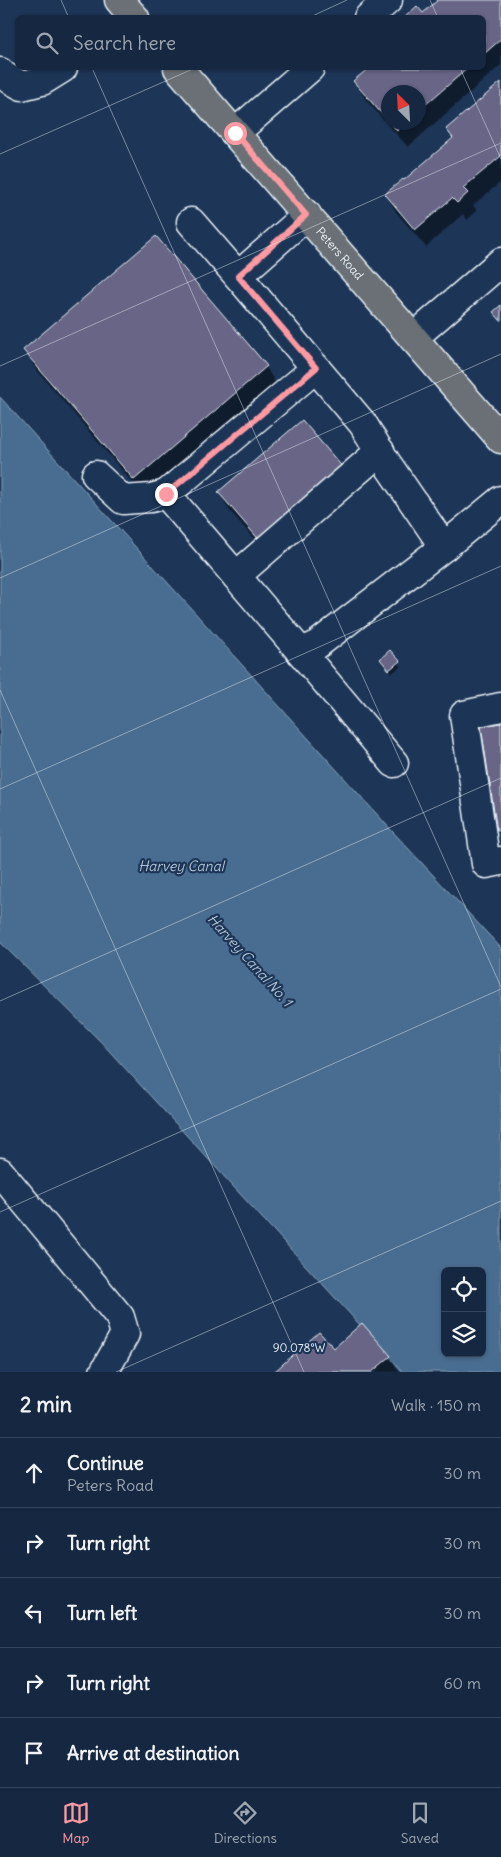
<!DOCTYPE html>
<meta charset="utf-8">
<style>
:root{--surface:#162841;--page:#1f3048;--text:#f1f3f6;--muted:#9ea6b1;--line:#35445a;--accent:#ff9aa2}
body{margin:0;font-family:Delius,sans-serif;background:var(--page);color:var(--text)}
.controls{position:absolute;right:15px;bottom:15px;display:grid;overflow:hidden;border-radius:8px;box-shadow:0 1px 4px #0004}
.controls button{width:45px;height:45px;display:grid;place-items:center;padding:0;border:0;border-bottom:1px solid var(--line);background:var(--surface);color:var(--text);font:25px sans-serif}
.compass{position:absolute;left:381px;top:85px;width:45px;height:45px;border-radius:50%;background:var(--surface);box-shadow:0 1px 4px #0004;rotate:336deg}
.stop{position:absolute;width:15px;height:15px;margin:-11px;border:4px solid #ff9aa2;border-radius:50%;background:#fff}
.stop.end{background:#ff9aa2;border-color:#fff;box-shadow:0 1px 5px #0008}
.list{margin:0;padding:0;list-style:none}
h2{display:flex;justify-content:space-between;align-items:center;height:65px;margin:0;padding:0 20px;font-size:21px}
h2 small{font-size:16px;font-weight:400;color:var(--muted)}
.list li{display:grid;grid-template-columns:32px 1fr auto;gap:15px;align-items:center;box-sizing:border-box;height:70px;padding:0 20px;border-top:1px solid var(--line)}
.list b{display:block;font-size:19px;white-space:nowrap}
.list p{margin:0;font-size:16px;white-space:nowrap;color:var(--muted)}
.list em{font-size:16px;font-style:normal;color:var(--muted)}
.icon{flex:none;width:28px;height:28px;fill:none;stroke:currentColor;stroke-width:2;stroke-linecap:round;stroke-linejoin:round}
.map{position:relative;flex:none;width:501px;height:1372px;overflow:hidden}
.search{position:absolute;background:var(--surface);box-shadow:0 1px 4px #0004;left:15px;right:15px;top:15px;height:55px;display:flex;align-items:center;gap:12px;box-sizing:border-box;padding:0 18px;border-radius:8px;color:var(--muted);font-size:19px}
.sheet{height:415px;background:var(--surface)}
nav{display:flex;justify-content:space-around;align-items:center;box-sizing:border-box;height:70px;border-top:1px solid var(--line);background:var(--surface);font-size:14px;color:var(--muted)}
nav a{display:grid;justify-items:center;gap:2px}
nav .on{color:var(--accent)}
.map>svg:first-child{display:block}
.water{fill:#486d90;stroke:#88a2ba;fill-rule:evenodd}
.shadow{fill:#0007;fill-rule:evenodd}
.building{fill:#676586;stroke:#e8f1f8}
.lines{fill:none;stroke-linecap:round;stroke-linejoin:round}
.minor-casing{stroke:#e8f1f8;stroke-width:31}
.major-casing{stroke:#e8f1f8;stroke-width:31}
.minor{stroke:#1d3557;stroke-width:28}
.major{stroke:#6b6f75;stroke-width:28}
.route{stroke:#ff9aa2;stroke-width:6}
.ticks{fill:none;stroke:#e8f1f8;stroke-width:1;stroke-opacity:0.45}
.labels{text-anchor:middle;stroke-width:4.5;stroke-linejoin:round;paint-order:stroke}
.street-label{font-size:12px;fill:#e8f1f8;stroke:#1d3557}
.water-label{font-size:14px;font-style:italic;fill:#b0c3d4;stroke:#1d3557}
.ticks-label{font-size:12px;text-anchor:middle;fill:#e8f1f8;stroke:#1d3557;stroke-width:4.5;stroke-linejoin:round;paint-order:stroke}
</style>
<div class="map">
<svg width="501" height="1372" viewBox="0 0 501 1372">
<rect width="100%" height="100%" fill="#1d3557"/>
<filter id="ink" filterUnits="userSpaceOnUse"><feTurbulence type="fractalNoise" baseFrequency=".02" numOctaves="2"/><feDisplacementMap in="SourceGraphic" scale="10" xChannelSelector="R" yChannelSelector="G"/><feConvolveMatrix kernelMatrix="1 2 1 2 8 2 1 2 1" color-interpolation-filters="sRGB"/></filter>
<g filter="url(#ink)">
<!-- water -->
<path class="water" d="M0 397 393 832 501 948V1372H403L101 1042 0 942ZM445 1271H482V1353H445Z"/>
<!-- shadow -->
<g class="shadow">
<path d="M440 0H501V65L408 147 365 99 355 82 371 68H484V18L423 15ZM388 92H418V122H388Z"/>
<polygon points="501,84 501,182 473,205 477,211 467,220 463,214 426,247 396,212 386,195 404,182 453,139 447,129"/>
<polygon points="25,350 266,367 276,384 144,496 35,368"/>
<polygon points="344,471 272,559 229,510 219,492"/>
<polygon points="398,661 401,666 392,673 384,664"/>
<polygon points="333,1350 390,1356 399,1372 275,1372"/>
</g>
<!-- building -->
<g class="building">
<polygon points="438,0 501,0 501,39 484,54 484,18 404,18 417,6 423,13"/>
<polygon points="369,68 468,68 418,111 418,92 388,92 388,121 353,81"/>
<polygon points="501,82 501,156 463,188 468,193 457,203 452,198 415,230 385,194 403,179 404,180 453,138 446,129"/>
<polygon points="390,122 406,122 397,131"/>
<polygon points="156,236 267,366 134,480 23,350"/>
<polygon points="501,305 501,321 493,312"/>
<polygon points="302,420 345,470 261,542 218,492"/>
<polygon points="390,650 400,661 389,670 380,659"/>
<polygon points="501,723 501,830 497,831 481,726"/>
<polygon points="362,1323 391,1356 372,1372 274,1372 319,1332 334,1348"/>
</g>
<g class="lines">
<defs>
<g id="minor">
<polyline points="368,18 388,0"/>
<polyline points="0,72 4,76 22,86 42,81 63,68"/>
<polyline points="235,133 310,68"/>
<polyline points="191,222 238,276 307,215"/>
<polyline points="238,276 363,424 386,462 444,547 501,500"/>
<polyline points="413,338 501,262"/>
<polyline points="316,368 166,494 300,651 314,647 444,547"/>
<polyline points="96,475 123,500 151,498 166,494"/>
<polyline points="236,576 380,451"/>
<polyline points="300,651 394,763"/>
<polyline points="501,707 464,715 486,864 501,861"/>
<polyline points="0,1172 120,1317 125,1334 104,1372"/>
</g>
<g id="major">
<polyline points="119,0 135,18"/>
<path id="s1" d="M178 68 501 439"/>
</g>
</defs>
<!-- minor casing -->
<use href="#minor" class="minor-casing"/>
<!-- major casing -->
<use href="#major" class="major-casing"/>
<!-- minor -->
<use href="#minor" class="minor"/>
<!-- major -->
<use href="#major" class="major"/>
</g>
</g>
<g class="lines" filter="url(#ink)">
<!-- route -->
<polyline class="route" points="166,494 316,368 238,276 306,215 235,133"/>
</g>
<!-- ticks -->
<path class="ticks" d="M61 0 69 18M430 0 438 18M308 18 347 0M92 68 501 987M460 68 501 159M0 154 195 68M0 366 501 143M0 578 501 354M0 690 304 1372M0 789 501 566M0 1001 501 778M0 1212 501 989M116 1372 501 1201"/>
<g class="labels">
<!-- street labels -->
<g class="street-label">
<text dy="4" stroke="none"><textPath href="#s1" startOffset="246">Peters Road</textPath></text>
</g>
<!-- water labels -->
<g class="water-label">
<text x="181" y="871">Harvey Canal</text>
<text transform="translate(250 960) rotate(48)" y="5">Harvey Canal No. 1</text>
</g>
</g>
<g class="ticks-label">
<text x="299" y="1352">90.078°W</text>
</g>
</svg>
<div class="controls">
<button><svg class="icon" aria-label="locate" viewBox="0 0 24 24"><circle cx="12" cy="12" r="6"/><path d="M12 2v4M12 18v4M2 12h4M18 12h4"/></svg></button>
<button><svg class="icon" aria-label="layers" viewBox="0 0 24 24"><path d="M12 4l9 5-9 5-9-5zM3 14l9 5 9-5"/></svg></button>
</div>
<svg class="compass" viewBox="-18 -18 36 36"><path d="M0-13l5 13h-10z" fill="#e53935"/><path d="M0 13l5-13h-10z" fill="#9ea6b1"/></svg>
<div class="stop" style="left:235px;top:133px"></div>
<div class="stop end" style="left:166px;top:494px"></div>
<div class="search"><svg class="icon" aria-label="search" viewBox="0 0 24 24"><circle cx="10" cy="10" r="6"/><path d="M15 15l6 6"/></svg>Search here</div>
</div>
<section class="sheet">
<h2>2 min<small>Walk · 150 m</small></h2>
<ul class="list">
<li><svg class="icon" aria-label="ahead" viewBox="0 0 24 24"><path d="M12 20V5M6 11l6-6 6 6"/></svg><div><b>Continue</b><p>Peters Road</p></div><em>30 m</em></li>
<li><svg class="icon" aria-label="right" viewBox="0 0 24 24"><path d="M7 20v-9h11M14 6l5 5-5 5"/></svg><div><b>Turn right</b></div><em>30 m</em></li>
<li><svg class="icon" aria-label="left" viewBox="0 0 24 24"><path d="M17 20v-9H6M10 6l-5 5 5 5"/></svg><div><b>Turn left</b></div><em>30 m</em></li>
<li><svg class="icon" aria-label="right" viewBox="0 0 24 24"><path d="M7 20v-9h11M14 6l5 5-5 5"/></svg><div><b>Turn right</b></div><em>60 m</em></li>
<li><svg class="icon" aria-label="arrive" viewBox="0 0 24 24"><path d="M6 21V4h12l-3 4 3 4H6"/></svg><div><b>Arrive at destination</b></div></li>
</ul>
</section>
<nav>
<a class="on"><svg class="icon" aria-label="map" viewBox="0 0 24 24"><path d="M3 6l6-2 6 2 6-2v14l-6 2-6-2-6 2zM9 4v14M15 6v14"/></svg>Map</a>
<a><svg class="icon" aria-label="directions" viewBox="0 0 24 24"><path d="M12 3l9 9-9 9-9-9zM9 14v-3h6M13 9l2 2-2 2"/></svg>Directions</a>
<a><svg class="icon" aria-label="saved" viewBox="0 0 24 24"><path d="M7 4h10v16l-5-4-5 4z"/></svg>Saved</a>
</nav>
